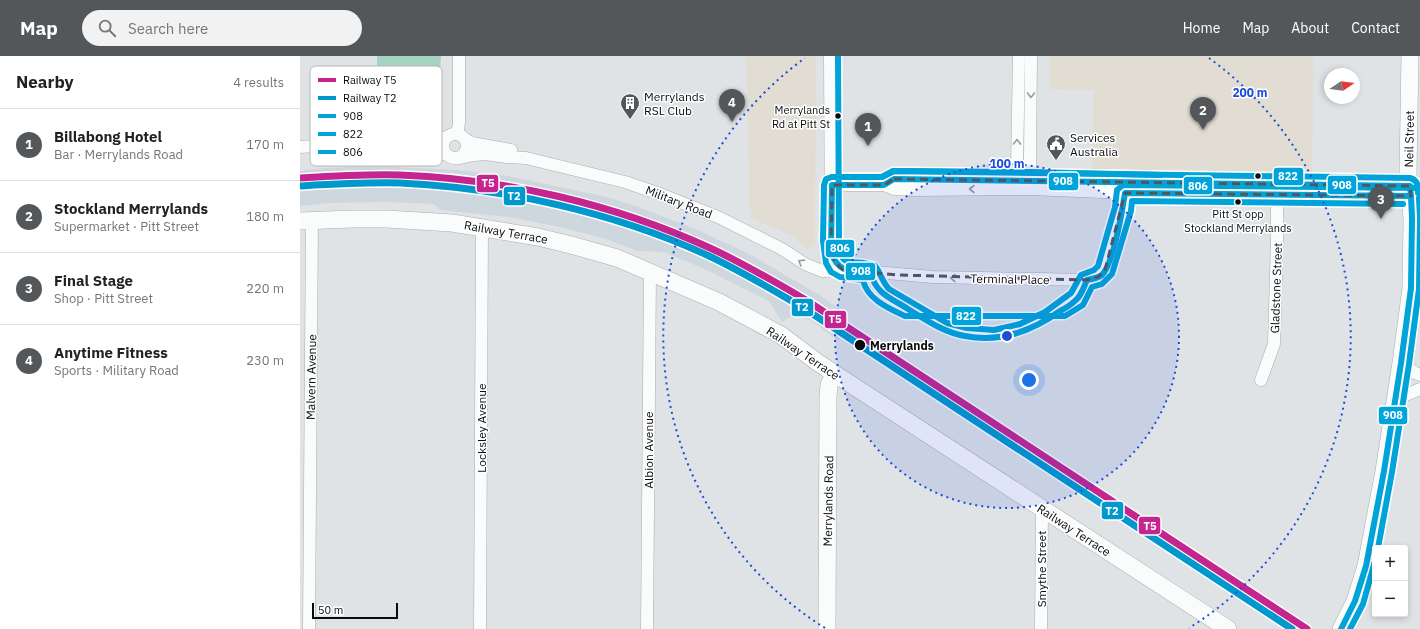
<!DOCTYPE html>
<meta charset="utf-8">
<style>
:root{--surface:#fff;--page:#f2f2f2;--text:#222;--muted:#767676;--line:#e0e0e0;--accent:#54575a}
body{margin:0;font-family:"IBM Plex Sans",sans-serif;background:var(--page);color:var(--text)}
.controls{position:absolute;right:12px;bottom:12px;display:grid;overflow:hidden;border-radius:4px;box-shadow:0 2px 6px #0003}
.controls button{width:36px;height:36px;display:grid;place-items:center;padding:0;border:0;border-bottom:1px solid var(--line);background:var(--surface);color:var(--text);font:20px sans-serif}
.compass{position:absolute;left:1024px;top:12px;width:36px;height:36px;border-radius:50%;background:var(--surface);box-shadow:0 2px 6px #0003;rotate:77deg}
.scale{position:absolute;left:12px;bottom:10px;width:86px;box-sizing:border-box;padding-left:4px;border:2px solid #090c0e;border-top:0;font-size:11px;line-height:14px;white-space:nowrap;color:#090c0e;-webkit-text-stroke:3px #fff;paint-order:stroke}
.you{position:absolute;left:729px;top:324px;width:14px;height:14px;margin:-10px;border:3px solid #fff;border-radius:50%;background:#1a73e8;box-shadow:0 0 0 6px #1a73e833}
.badge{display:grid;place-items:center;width:26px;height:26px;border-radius:50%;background:var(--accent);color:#fff;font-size:13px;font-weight:700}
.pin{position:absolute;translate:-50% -33px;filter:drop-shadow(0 1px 2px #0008)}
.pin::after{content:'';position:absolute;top:21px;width:14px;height:12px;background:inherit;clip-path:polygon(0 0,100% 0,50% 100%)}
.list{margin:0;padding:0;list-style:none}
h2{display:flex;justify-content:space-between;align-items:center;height:52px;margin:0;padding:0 16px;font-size:17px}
h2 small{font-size:13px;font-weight:400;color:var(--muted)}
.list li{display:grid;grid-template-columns:26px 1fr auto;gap:12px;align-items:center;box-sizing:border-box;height:72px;padding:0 16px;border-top:1px solid var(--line)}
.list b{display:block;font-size:15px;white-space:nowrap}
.list p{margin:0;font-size:13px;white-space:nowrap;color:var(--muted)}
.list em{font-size:13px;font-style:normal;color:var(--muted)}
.icon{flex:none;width:22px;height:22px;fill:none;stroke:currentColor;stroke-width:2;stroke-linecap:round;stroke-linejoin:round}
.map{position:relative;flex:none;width:1120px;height:573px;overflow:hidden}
header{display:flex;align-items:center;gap:24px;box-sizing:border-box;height:56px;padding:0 20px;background:var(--accent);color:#fff}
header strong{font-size:19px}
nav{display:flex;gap:22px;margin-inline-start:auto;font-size:14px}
.search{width:280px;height:36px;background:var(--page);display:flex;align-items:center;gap:10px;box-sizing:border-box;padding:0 14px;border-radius:22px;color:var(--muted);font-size:15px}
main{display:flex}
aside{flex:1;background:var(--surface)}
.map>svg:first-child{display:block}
</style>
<header>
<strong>Map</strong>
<div class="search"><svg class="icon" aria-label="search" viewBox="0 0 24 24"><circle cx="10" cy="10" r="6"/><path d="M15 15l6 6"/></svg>Search here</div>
<nav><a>Home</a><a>Map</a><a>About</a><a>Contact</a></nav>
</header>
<main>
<aside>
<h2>Nearby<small>4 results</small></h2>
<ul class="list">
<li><span class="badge">1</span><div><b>Billabong Hotel</b><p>Bar · Merrylands Road</p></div><em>170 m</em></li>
<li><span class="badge">2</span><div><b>Stockland Merrylands</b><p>Supermarket · Pitt Street</p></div><em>180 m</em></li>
<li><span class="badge">3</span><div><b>Final Stage</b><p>Shop · Pitt Street</p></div><em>220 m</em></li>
<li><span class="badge">4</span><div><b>Anytime Fitness</b><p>Sports · Military Road</p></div><em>230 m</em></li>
</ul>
</aside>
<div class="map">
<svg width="1120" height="573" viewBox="0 0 1120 573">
<rect width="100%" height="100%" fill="#e0e3e6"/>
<g fill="#e1ddd3">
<polygon points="446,0 516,0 515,188 507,193 490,179 450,162"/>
<polygon points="750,0 1014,0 1012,116 792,113 793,34 750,33"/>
</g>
<polygon fill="#cdd7dd" points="75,110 157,114 208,120 307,141 333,149 398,174 451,199 523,241 539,253 549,262 545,268 565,281 558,291 542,280 538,285 511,264 492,260 482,266 469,245 409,215 364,196 337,195 306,183 260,171 208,161 140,154 134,148 87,146 30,147 0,150 0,115 23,112"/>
<polygon fill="#a6d4c0" points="77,0 141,0 140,14 77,14"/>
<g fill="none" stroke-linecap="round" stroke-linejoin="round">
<g stroke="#aaadb0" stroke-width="13">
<g id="minor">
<path d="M530 0 531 195C533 204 535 209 543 214"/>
<circle cx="155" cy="90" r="12"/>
<polyline points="157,78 159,67 159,0"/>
<polyline points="165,83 172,87 211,94"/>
<polyline points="111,90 125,92 145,98"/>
<polyline points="0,91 46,88 92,88 146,82"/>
<polyline points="160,102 174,99 185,98 207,101 226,102 325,126 360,138 418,161 482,193 505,208 522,215 553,214 633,221 787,224 798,221 805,214 823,153 826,126"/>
<polyline points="710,123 717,111 719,0"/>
<polyline points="731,124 730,103 731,0"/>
<polyline points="532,129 584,129 594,133 615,134 731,133 851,138 1111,140"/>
<path d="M584 129 594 123H606C679 123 752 125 826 126 921 129 1015 127 1110 130"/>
<polyline points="1101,307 1115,317 1120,319"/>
<polyline points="961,324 974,288 977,184 977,139"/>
<polyline points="1094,344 1120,333"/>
<polyline points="9,573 12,164"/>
<polyline points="180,573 182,171"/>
<polyline points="347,573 350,216"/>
<polyline points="741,573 742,453"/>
</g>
</g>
<g stroke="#aaadb0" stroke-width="18">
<g id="secondary">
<polyline points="0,165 52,163 87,163 152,167 238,181 271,189 317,202 419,246 481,279 517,306 558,333 928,573"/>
<polyline points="527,573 528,341 529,329 534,318"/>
<polyline points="1041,573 1055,545 1066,510 1084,415 1101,307 1111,232 1112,162 1108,117 1110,0"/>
</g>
</g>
<use href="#minor" stroke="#fafbfb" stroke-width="12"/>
<use href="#secondary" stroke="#fafbfb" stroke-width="17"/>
<g stroke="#fff" stroke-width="9">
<g id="bus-1">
<path d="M594 123 1110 130 1111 140 825 137C822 155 814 207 802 219 798 222 792 223 787 224 784 230 782 238 777 243 772 248 766 252 760 255 732 275 700 287 665 280 643 276 626 264 608 253 589 241 577 239 570 216 551 215 537 217 531 195L532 129H584Z"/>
<polyline points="1041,573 1055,545 1066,510 1084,415 1101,307 1111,232 1112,162 1111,140"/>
</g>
</g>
<g stroke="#fff" stroke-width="9">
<g id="bus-2">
<path d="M1103 148 832 145 831 155 812 218 802 228 792 231 783 249 765 260H605C588 252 567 243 563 224L540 221 531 216 526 207 523 185 524 129 526 123 532 121H582L593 115 1110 122C1118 124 1118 130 1118 137"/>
<polyline points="1078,492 1092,416 1109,308 1119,233 1120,162 1119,142"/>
<polyline points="1050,573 1063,548 1075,505"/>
</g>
</g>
<g stroke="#fff" stroke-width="9">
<g id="bus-3">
<path d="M538 0 539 185C541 207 543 206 564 207 567 208 571 208 574 209 578 211 582 226 589 233L647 267 667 272 694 274 720 268 745 256 771 237 781 219 794 214 798 210 815 151 817 134 823 129 1120 132"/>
<polyline points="532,121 582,121 594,115 731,116 861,119"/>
</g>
</g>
<use href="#bus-1" stroke="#01a4d8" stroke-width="6"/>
<use href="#bus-2" stroke="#01a4d8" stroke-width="6"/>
<use href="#bus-3" stroke="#01a4d8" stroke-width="6"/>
<g stroke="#fff" stroke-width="10">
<path id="rail-1" d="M0 122C33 120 67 118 100 119 206 123 314 148 410 192 443 207 475 226 506 244L1007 573"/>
</g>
<g stroke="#fff" stroke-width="10">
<path id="rail-2" d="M0 130C34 128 67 126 100 127 204 132 314 156 409 200 441 215 471 233 502 251L992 573"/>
</g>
<use href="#rail-1" stroke="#c4258f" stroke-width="7"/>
<use href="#rail-2" stroke="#0098cd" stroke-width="7"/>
</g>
<defs><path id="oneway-chevron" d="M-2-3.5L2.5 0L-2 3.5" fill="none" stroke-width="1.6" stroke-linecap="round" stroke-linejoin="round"/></defs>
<g stroke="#9a9b9c">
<use href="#oneway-chevron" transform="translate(731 39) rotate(91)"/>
<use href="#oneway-chevron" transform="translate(717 86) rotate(-89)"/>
<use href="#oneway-chevron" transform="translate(672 133) rotate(180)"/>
<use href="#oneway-chevron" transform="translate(501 206) rotate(-148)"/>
<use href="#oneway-chevron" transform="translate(653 222) rotate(-179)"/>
</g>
<path fill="none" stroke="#54575a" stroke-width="3" stroke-dasharray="8 5" stroke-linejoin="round" d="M594 123 1110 130 1111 140 825 137 805 214 798 221 787 224 598 219 543 214 535 206 531 195 532 129H584Z"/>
<circle cx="707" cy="280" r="172" fill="#1d4ed8" fill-opacity=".12"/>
<g fill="none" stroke="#1d4ed8" stroke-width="2" stroke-dasharray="2 4">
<circle cx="707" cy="280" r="172"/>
<path d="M525 572A344 344 0 0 1 505 2M909 2A344 344 0 0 1 889 572"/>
</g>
<defs>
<g id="building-pin" transform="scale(1)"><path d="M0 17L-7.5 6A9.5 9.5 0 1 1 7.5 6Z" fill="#54575a" stroke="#fff"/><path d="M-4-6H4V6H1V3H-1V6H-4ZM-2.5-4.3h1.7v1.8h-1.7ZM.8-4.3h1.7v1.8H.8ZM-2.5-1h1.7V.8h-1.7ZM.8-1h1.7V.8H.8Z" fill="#fff"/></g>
<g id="civic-pin" transform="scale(1)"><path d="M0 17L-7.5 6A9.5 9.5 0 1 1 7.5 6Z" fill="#54575a" stroke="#fff"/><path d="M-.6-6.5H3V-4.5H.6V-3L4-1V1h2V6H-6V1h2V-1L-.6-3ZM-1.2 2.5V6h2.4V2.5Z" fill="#fff"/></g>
</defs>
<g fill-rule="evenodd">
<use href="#building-pin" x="330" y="47"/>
<use href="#civic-pin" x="756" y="88"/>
</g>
<g fill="#090c0e" stroke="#fff" stroke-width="1.5">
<circle cx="538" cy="60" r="3.5"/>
<circle cx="958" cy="120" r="3.5"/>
<circle cx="938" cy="146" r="3.5"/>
<circle cx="560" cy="289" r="6"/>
</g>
<g text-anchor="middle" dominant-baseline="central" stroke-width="3" stroke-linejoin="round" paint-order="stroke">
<g font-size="11" fill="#090c0e" stroke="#fff" text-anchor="end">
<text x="530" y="54">Merrylands<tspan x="530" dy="14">Rd at Pitt St</tspan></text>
<text x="938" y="158" text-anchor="middle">Pitt St opp<tspan x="938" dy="14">Stockland Merrylands</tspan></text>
</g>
<g font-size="12" fill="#090c0e" stroke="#fff" text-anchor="start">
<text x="344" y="40">Merrylands<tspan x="344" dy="14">RSL Club</tspan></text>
<text x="770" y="81">Services<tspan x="770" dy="14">Australia</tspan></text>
</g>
<g font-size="12" fill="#090c0e" stroke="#fff">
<text transform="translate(1109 83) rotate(-89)">Neil Street</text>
<text transform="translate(379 146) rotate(21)">Military Road</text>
<text transform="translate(206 176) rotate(10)">Railway Terrace</text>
<text transform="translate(710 223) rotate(1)">Terminal Place</text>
<text transform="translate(976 232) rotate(-88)">Gladstone Street</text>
<text transform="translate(503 297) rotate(34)">Railway Terrace</text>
<text transform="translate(11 321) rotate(-89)">Malvern Avenue</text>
<text transform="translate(181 372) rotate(-90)">Locksley Avenue</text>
<text transform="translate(348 394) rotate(-90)">Albion Avenue</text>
<text transform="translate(528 445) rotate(-89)">Merrylands Road</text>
<text transform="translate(774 474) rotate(33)">Railway Terrace</text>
<text transform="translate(741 513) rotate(-90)">Smythe Street</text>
</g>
<g font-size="12" font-weight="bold" fill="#090c0e" stroke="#fff" text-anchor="start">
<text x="570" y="289">Merrylands</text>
</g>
</g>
<rect x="10" y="10" width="132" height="100" rx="6" fill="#fff" stroke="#b5b6b7" stroke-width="1"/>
<rect x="18" y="22" width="18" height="4" fill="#c4258f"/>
<rect x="18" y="40" width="18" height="4" fill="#0098cd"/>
<rect x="18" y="58" width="18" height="4" fill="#01a4d8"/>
<rect x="18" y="76" width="18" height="4" fill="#01a4d8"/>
<rect x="18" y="94" width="18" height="4" fill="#01a4d8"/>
<g font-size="11" fill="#090c0e">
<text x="43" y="28">Railway T5</text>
<text x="43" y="46">Railway T2</text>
<text x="43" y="64">908</text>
<text x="43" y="82">822</text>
<text x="43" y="100">806</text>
</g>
<circle cx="707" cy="280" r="6" fill="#1d4ed8" stroke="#fff" stroke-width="2"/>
<g font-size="12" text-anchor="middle" font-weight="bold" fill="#1d4ed8" stroke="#fff" stroke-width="3" stroke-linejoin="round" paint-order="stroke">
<text x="950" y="41">200 m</text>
<text x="707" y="112">100 m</text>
</g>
<g stroke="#fff" stroke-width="1.5">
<rect x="973" y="111" width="31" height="19" rx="4" fill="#01a4d8"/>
<rect x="748" y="116" width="31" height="19" rx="4" fill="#01a4d8"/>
<rect x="176" y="118" width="23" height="19" rx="4" fill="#c4258f"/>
<rect x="1027" y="119" width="30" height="20" rx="4" fill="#01a4d8"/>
<rect x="883" y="120" width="30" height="19" rx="4" fill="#01a4d8"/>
<rect x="203" y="130" width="23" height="20" rx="4" fill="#0098cd"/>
<rect x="525" y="183" width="30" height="19" rx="4" fill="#01a4d8"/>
<rect x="545" y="206" width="31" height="19" rx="4" fill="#01a4d8"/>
<rect x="491" y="242" width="23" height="19" rx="4" fill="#0098cd"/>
<rect x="651" y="250" width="31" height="20" rx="4" fill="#01a4d8"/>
<rect x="524" y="254" width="23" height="19" rx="4" fill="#c4258f"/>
<rect x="1078" y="350" width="30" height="19" rx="4" fill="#01a4d8"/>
<rect x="801" y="445" width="23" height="19" rx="4" fill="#0098cd"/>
<rect x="838" y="460" width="23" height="19" rx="4" fill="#c4258f"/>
</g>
<g font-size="11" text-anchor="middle" font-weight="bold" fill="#fff">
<text x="988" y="124">822</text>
<text x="763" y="129">908</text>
<text x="188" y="131">T5</text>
<text x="1042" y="133">908</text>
<text x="898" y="134">806</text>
<text x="214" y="144">T2</text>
<text x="540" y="196">806</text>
<text x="561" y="219">908</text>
<text x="502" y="255">T2</text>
<text x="666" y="264">822</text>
<text x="535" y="267">T5</text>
<text x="1093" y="363">908</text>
<text x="812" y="459">T2</text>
<text x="850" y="474">T5</text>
</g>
</svg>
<div class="controls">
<button>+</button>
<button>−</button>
</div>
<svg class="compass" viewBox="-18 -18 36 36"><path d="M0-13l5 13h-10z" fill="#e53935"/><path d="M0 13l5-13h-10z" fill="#767676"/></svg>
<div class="scale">50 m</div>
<div class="you"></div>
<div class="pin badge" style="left:568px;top:90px">1</div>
<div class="pin badge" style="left:903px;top:74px">2</div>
<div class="pin badge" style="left:1081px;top:163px">3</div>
<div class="pin badge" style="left:432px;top:66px">4</div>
</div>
</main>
